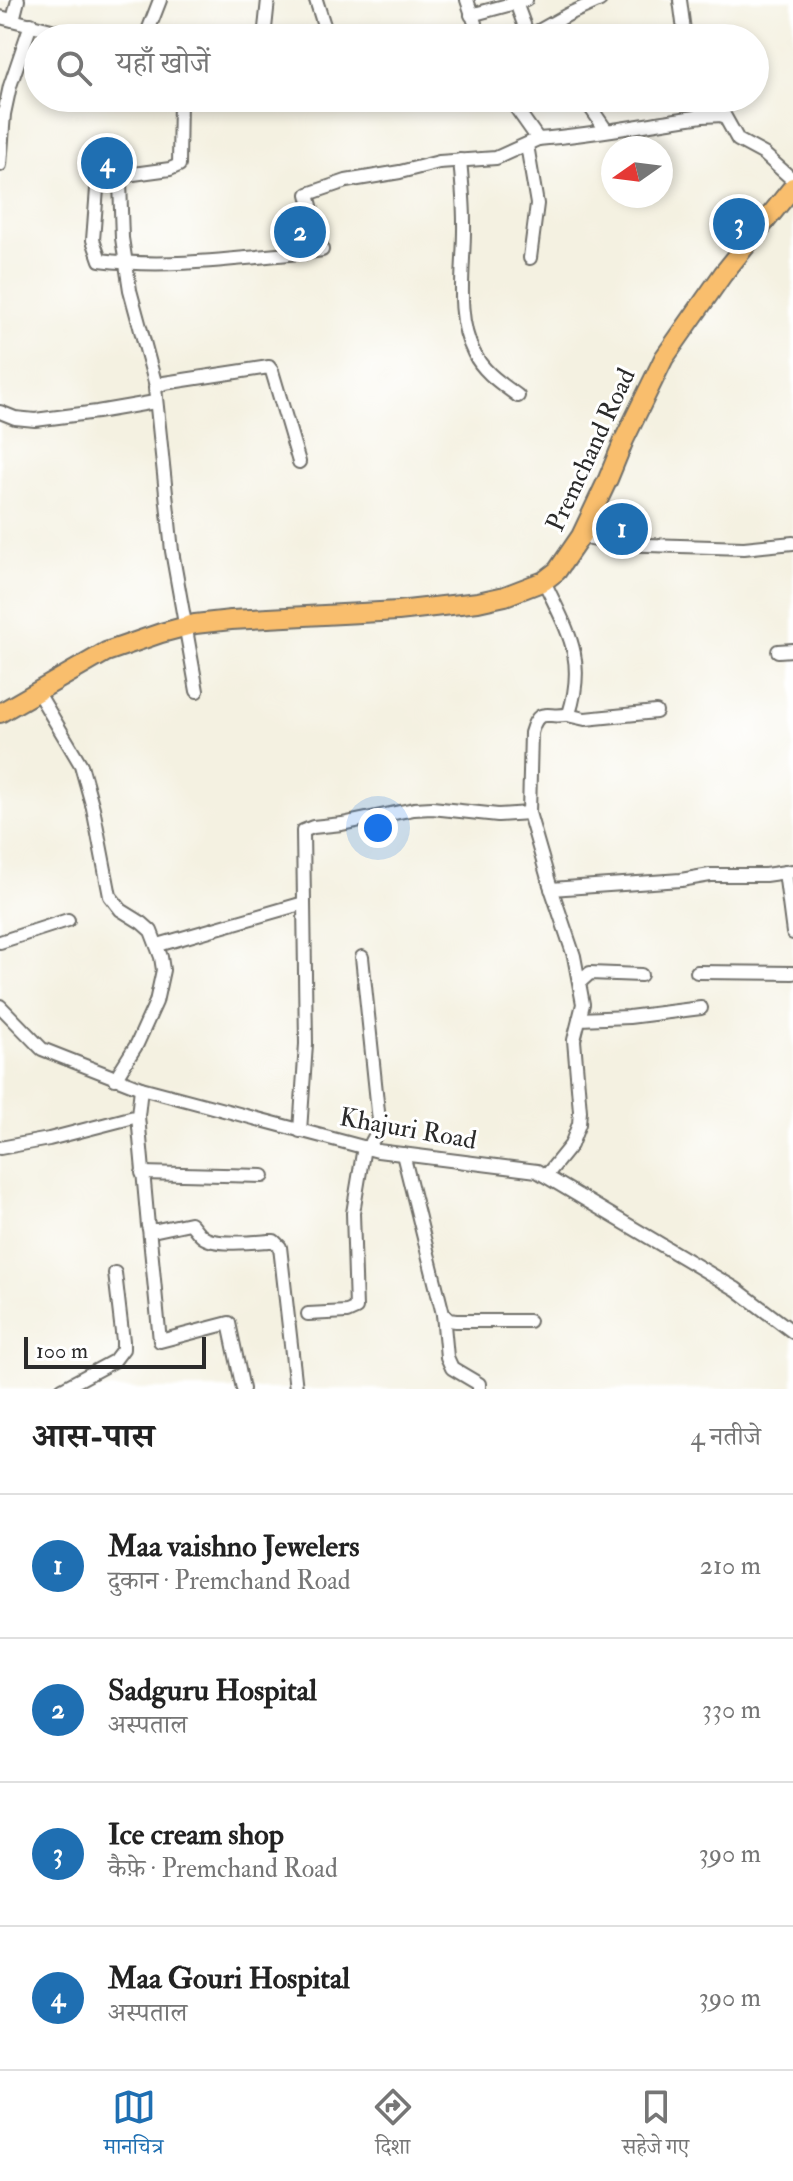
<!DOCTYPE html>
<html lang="hi">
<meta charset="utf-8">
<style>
:root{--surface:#fff;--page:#f2f2f2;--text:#222;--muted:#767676;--line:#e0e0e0;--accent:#1f6fb2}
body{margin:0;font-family:"IM FELL Double Pica","Noto Serif Devanagari",serif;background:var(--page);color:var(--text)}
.compass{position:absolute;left:601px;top:136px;width:72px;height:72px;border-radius:50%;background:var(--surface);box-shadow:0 4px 12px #0003;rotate:256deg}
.scale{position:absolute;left:24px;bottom:20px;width:182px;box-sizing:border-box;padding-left:8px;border:4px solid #2b2b2b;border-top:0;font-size:22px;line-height:28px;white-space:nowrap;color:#2b2b2b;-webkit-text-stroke:6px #fff;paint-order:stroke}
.you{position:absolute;left:378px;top:828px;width:28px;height:28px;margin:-20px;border:6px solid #fff;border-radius:50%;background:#1a73e8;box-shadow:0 0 0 12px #1a73e833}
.badge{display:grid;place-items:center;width:52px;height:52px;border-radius:50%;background:var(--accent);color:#fff;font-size:26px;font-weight:700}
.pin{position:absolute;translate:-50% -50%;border:4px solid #fff;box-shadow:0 2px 8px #0006}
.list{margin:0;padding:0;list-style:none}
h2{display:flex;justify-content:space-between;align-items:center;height:104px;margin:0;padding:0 32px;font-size:34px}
h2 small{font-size:26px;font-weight:400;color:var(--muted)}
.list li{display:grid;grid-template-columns:52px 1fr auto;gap:24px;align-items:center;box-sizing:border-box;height:144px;padding:0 32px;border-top:2px solid var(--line)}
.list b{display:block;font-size:30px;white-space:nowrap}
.list p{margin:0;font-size:26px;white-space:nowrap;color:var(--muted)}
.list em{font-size:26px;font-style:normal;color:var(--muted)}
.icon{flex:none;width:44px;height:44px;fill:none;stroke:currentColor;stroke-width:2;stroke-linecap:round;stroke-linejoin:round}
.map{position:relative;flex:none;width:793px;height:1389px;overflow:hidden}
.search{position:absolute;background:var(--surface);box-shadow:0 4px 12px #0003;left:24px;right:24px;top:24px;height:88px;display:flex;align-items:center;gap:20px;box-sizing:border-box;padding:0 28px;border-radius:44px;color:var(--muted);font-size:30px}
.sheet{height:680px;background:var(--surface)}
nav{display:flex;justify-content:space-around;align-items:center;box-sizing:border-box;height:112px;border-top:2px solid var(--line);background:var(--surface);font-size:22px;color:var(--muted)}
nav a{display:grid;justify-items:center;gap:4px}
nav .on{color:var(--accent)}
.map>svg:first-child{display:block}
</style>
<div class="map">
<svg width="793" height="1389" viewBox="0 0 793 1389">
<rect width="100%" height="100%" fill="#fff"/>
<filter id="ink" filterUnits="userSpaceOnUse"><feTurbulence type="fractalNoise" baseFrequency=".0125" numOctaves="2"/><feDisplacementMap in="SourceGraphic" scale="16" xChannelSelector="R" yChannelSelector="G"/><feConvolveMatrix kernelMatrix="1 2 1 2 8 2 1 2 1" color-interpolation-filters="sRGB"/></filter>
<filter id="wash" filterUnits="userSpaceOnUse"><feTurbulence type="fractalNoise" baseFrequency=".006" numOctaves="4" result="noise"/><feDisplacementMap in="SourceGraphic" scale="32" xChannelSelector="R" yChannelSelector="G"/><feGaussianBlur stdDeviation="1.8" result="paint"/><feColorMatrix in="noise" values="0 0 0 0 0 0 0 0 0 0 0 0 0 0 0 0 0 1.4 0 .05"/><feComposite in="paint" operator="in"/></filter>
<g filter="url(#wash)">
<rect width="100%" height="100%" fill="#f4f1e1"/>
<g id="blocks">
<polygon fill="#bc95c4" points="306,223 311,243 281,246 278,227"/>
</g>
</g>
<g filter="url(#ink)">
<use href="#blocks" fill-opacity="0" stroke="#71706b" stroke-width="2"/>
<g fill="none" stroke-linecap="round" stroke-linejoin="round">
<g stroke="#71706b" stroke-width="16">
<g id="minor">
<polyline points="316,0 328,38"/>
<polyline points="467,0 480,38"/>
<polyline points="515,0 529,38"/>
<polyline points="680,0 685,38"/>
<polyline points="471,15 526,0"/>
<polyline points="0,17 83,38"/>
<polyline points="13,20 18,0"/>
<polyline points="146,36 185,35 185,38"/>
<polyline points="528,37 569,14 600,0"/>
<polyline points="140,38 146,36 160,0"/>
<polyline points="264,38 268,0"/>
<path d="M346 38C365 29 397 27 416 38"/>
<path d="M509 98 538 139C593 135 647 124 702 116"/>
<polyline points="584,98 606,130"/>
<polyline points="698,98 702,116 724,115 738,140 764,154 793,180"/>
<polyline points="527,145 537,204 530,258"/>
<path d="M460 160C462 181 464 202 464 223 465 264 454 315 474 353 483 372 502 384 518 396"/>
<polyline points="0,165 4,114 10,86 31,24"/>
<path d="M97 189 93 240 100 260C167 269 242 258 309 252L322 250 308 194 346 181 400 172 439 162 496 158 538 139"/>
<polyline points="156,386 130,290 122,238 120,182 121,179 126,175 170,169 179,165 180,98"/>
<polyline points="0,412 15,418 35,420 97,412 155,402"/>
<polyline points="591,539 616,544 744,548 793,543"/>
<path d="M544 581C567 631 587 657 569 714 548 720 539 704 531 733L529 813 549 882 574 956 583 1004 574 1040 580 1111 579 1124 571 1145 546 1176"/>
<polyline points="778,651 793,650"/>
<polyline points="37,691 81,765 93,808 110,896 121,910 142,923 151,931 161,957 163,970 156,1002 137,1044 115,1079"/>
<polyline points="197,691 172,551 155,388 164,383 269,367 272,371 299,462"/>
<polyline points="567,715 585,719 656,712"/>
<polyline points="785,872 793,933"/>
<polyline points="551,889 681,880 710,875 765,875 793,871"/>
<polyline points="0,942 68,920"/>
<polyline points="158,945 304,903"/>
<polyline points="362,957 379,1121 375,1136 368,1149"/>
<polyline points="697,972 793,973"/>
<polyline points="580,982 590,973 641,975"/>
<polyline points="0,1006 42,1049 141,1088 378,1151 537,1171 736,1289 793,1332"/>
<polyline points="579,1019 629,1017 701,1008"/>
<path d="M138 1116 148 1226 150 1230H157L190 1223C195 1227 197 1233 203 1237 215 1246 254 1242 269 1241H274L280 1247 296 1389"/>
<polyline points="300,1131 306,1044 303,831 313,827 342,824 414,809 432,808 498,815 529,813"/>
<polyline points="0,1148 49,1139 138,1116 141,1088"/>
<polyline points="403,1154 443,1314 449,1320 456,1321 529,1321"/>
<polyline points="142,1173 263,1176"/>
<polyline points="149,1228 160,1341 229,1323 243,1389"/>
<polyline points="308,1314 347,1312 356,1308 353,1213 364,1147"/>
<polyline points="443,1314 447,1357 452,1368 479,1384 479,1389"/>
<polyline points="62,1389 114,1361 123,1349 123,1341 115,1273"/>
</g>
</g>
<g stroke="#71706b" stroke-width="22">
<polyline id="highway" points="0,713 106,652 161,633 195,624 231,620 398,611 478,602 505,596 544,581 557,571 581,536 608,479 624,440 664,358 723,274 793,187"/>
</g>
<use href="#minor" stroke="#fff" stroke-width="12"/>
<use href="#highway" stroke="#f9be6d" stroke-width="18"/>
</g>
</g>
<g text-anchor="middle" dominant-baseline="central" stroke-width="6" stroke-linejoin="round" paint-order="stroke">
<g font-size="26" fill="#2b2b2b" stroke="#fff">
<text transform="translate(591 450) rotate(-65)">Premchand Road</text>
<text transform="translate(408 1129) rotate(10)">Khajuri Road</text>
</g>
</g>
</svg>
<svg class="compass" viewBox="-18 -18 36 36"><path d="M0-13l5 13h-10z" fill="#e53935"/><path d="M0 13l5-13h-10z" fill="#767676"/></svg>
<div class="scale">100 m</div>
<div class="you"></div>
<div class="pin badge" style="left:622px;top:529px">1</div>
<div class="pin badge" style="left:300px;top:232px">2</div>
<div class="pin badge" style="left:739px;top:224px">3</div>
<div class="pin badge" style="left:107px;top:163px">4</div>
<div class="search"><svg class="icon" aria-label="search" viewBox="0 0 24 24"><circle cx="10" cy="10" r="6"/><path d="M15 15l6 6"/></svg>यहाँ खोजें</div>
</div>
<section class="sheet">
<h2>आस-पास<small>4 नतीजे</small></h2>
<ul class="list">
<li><span class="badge">1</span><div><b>Maa vaishno Jewelers</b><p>दुकान · Premchand Road</p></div><em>210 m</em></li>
<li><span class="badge">2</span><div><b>Sadguru Hospital</b><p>अस्पताल</p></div><em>330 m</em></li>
<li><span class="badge">3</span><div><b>Ice cream shop</b><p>कैफ़े · Premchand Road</p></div><em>390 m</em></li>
<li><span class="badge">4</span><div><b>Maa Gouri Hospital</b><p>अस्पताल</p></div><em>390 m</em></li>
</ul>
</section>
<nav>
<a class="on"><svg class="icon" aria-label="map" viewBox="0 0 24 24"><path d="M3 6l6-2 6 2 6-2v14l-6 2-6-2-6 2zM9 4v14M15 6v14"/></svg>मानचित्र</a>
<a><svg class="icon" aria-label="directions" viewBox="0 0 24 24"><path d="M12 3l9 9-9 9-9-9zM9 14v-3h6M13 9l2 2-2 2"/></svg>दिशा</a>
<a><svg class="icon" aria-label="saved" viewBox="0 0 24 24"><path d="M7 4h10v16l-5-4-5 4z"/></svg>सहेजे गए</a>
</nav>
